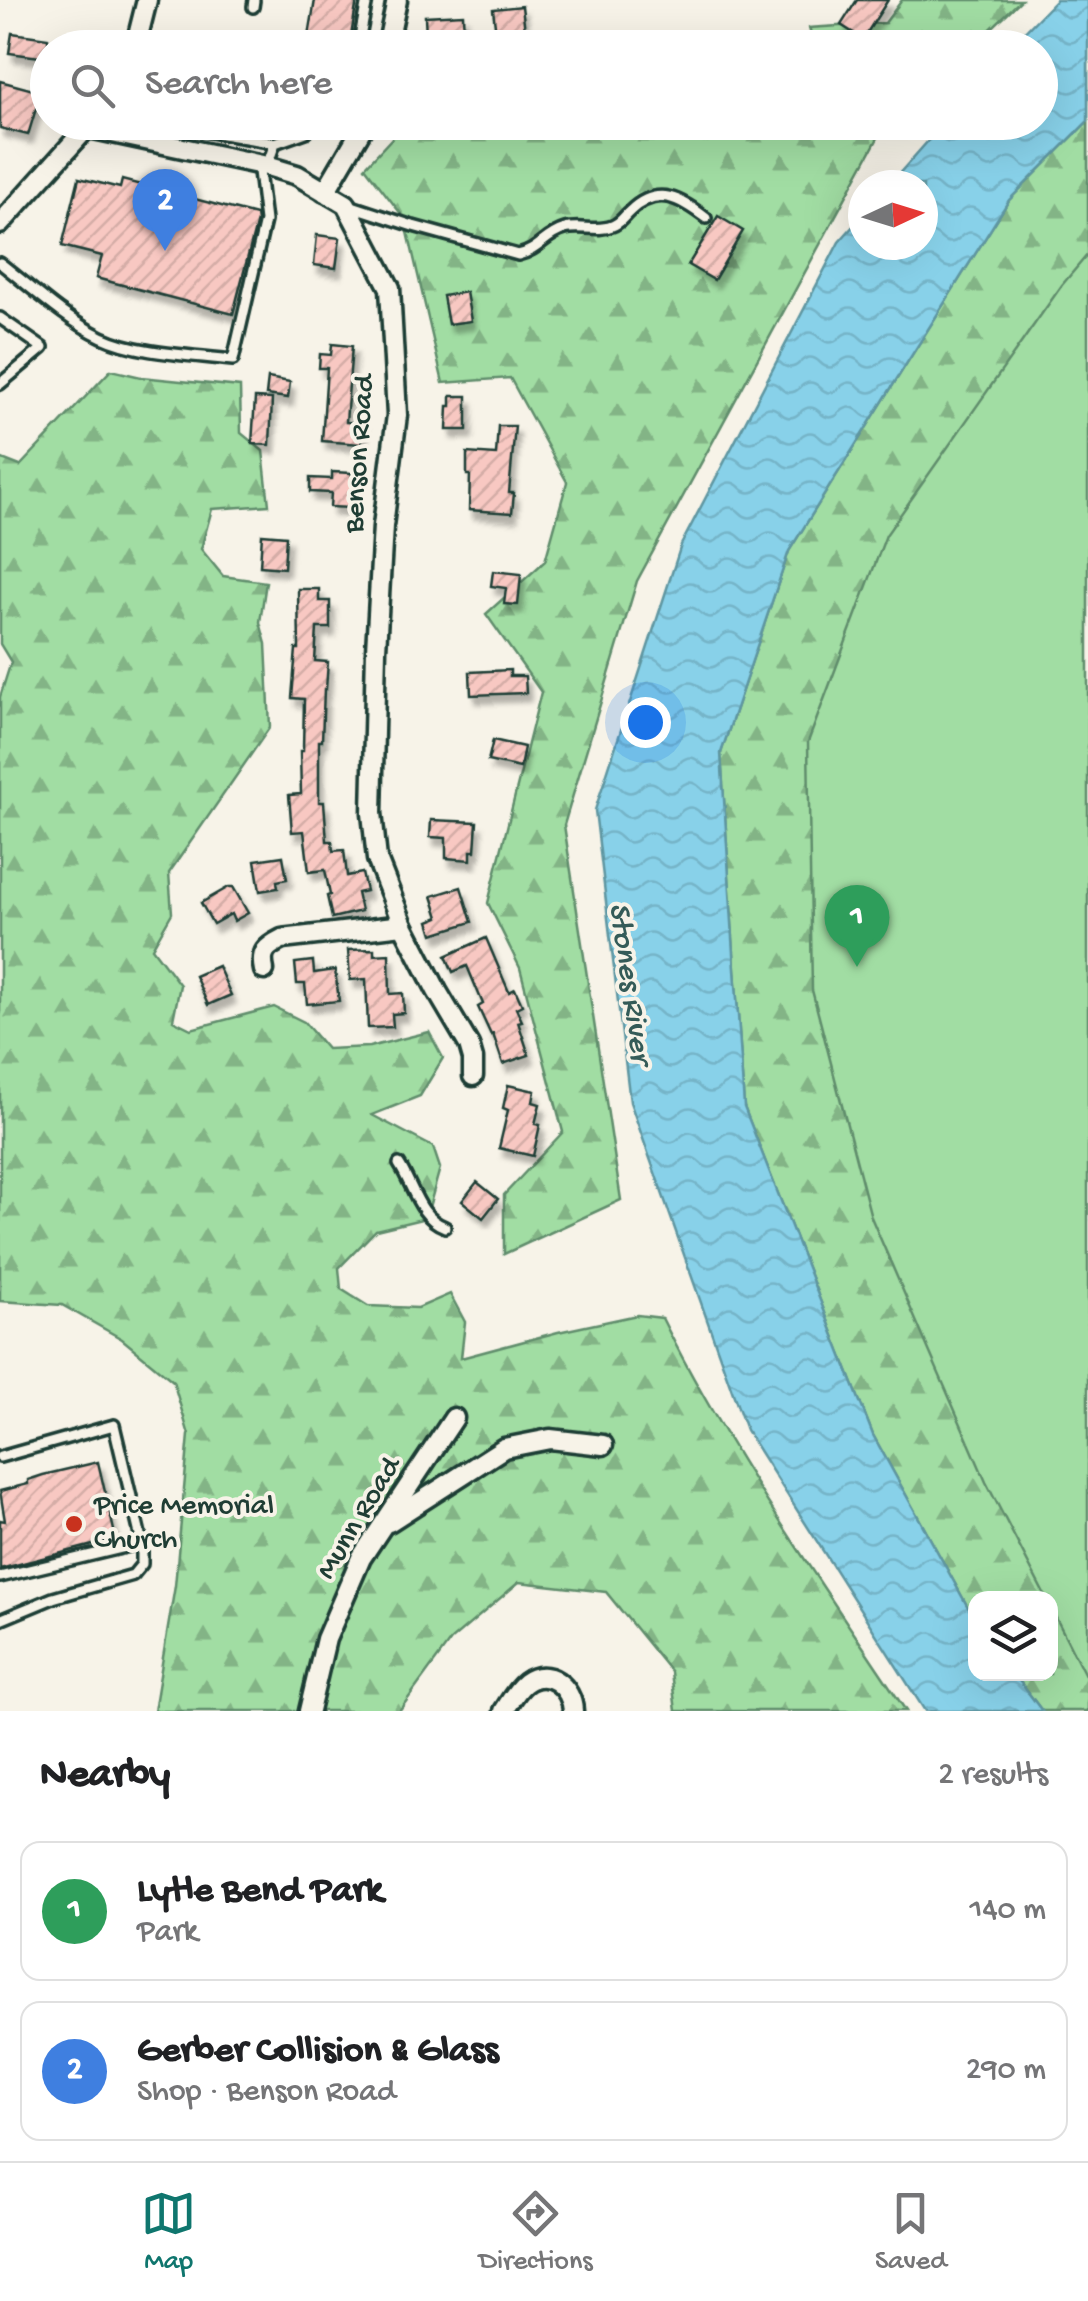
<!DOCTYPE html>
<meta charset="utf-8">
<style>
:root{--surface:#fff;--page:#f2f2f2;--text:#202124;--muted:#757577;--line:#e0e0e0;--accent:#0f766e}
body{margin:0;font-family:"Gochi Hand",sans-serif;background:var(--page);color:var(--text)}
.controls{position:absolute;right:30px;bottom:30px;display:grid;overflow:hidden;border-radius:20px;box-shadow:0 10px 40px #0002}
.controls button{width:90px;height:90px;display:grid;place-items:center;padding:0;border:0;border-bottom:2px solid var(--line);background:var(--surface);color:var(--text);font:50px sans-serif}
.compass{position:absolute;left:848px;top:170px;width:90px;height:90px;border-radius:50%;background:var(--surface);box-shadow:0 10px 40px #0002;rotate:86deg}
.you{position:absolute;left:645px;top:722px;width:35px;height:35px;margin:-25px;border:8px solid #fff;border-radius:50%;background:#1a73e8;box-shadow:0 0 0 15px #1a73e833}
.badge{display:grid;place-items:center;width:65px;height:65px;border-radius:50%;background:var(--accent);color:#fff;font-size:32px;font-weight:700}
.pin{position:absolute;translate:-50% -82px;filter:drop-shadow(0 2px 5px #0008)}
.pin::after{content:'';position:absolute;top:52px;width:35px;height:30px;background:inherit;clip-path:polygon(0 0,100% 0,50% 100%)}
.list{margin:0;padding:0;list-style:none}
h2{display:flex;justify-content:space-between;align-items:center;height:130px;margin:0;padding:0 40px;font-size:42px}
h2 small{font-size:32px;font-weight:400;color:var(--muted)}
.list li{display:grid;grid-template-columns:65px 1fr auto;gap:30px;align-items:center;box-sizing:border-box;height:140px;margin:0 20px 20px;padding:0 20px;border:2px solid var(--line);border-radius:20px}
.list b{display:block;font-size:38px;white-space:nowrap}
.list p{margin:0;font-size:32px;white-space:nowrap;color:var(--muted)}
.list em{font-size:32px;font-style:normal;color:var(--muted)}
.icon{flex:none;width:55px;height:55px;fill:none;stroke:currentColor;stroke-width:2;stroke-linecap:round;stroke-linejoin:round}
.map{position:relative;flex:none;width:1088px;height:1711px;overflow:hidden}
.search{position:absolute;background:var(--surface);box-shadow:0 10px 40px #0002;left:30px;right:30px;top:30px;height:110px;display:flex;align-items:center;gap:25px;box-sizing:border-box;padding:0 35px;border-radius:55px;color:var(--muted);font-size:38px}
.sheet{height:450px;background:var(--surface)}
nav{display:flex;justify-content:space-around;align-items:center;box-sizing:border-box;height:140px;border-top:2px solid var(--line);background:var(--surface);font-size:28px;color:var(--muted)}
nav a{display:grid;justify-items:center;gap:5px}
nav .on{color:var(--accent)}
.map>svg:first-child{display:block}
</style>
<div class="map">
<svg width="1088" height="1711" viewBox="0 0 1088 1711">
<defs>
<pattern id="forest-firs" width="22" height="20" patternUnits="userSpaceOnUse" patternTransform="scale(2.5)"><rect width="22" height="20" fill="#a1dda3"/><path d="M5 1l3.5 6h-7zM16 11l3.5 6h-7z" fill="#83b486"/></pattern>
<pattern id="water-waves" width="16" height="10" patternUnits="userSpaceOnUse" patternTransform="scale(2.5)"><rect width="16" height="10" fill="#88d1e9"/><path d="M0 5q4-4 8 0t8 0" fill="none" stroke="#75b4c8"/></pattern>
<pattern id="building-hatch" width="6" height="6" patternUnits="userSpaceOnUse" patternTransform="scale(2.5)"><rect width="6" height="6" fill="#f8c8c2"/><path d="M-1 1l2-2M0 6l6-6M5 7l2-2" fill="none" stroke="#d4ada7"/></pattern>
<filter id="shadow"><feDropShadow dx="4.5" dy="8" stdDeviation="2.5" flood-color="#0004"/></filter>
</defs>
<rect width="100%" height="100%" fill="#f7f3e8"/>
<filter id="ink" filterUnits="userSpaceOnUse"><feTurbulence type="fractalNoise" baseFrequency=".01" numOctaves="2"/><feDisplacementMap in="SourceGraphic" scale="20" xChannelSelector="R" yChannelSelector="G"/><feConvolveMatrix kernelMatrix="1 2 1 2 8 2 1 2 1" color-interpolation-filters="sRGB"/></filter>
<g filter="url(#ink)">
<path fill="#a1dda3" stroke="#608d6c" stroke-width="2.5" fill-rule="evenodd" d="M1088 20V1711H936L756 1418 672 603 923 245 1040 122ZM976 1598H1050V1674H976Z"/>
<g fill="url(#forest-firs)" stroke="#608d6c" stroke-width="2.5">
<polygon points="902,0 1021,0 972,47 814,47 809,28 885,23"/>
<polygon points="1088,121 1088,254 1062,285 886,535 808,742 812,990 871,1217 986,1482 1046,1598 976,1598 975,1620 873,1435 744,1107 721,753 789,551 1009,200"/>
<polygon points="406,123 893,123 879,136 637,581 564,825 621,1200 504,1254 504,1195 563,1132 520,968 488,903 541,692 486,614 545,561 567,482 510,378 443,383 405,219 365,167"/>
<path d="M111 370 141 377 240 387 241 433 263 451 269 505 212 509 201 549 223 576 266 582 260 622 266 644 270 727 169 873 172 913 152 948 180 985 173 1020 191 1029 274 1007 304 1022 327 1049 369 1047 429 1032 443 1058 420 1096 372 1115 433 1147 440 1168 426 1218 376 1230 339 1268 341 1289 368 1306 418 1308 450 1294 465 1322 461 1358 558 1332 637 1315 662 1318C730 1455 821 1583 906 1711H676L671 1672 606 1592 519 1582 451 1640 399 1711H154L175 1586 189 1435 173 1381 122 1339 62 1305 0 1301V697L11 662 0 644V458L20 466Z"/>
<polygon points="1051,1608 1088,1681 1088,1711 1042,1711 1014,1674 1050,1674"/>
</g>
<polygon fill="url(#water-waves)" stroke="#5e96a1" stroke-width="2.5" points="1056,0 1088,0 1088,121 1009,200 789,551 721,753 744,1107 873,1435 975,1620 976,1674 1014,1674 1042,1711 925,1711 746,1430 630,1102 595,810 681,545 839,242 863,215 863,245 923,245 923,185 889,185 944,123 1040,122 1040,48 1010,47"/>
<g fill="url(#building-hatch)" stroke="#1f3d34" stroke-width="2.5" filter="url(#shadow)">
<polygon points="315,0 357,0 349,48 307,48"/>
<polygon points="857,0 888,0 863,39 841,25"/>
<polygon points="522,6 525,31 496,34 493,9"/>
<polygon points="463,14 464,34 426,36 425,16"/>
<polygon points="12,33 48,38 48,58 9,53"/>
<polygon points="0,81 41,92 28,135 0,128"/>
<polygon points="79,178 120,188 122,180 256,215 257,221 233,314 96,278 102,256 62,246"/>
<polygon points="718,216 743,231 714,280 688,265"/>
<polygon points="317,235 340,238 336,268 314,265"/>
<polygon points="466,292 471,321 448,324 443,296"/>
<polygon points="332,344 352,346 346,422 363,423 361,444 322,441 327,368 319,368 320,354 331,355"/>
<polygon points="268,378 290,382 288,398 266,395"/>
<polygon points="451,396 467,396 467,430 447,430 448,406 451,406"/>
<polygon points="255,398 272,399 270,445 252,444"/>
<polygon points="498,426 515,426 509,493 514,493 512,513 469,510 470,475 467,475 467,453 496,455"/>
<polygon points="332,472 352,473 351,508 330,507 331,493 310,492 310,478 332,479"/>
<polygon points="262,534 286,536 284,568 260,566"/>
<polygon points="493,571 521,574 518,605 504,604 506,588 491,586"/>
<polygon points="298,589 319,589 319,601 330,601 330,628 317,628 315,661 328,662 326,689 324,689 322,741 319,741 319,802 324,802 327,841 332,841 333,851 344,850 347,876 362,873 366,891 357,893 361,911 332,918 327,896 330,895 325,870 309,872 304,831 292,832 289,795 301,794 300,751 303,751 304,699 292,698 296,649 299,649"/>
<polygon points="510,670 510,676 525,676 526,693 471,695 470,672"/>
<polygon points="493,740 524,747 520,768 488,761"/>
<polygon points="431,820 477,822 475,851 471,851 471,860 446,858 446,838 430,837"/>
<polygon points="283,856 287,879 277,881 278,888 260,891 255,860"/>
<polygon points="229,887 233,887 248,913 234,921 231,914 213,924 201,903"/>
<polygon points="461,887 472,922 433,934 429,921 439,917 432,896"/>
<polygon points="486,938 509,992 515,989 522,1005 516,1008 522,1021 518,1022 529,1055 503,1064 493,1034 491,1035 478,1007 483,1004 467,966 453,972 446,956"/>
<polygon points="374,949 374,955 389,954 390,994 403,993 404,1013 392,1014 393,1027 368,1028 366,979 350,980 348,950"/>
<polygon points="313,961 314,973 335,970 339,1001 307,1004 305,984 297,984 295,963"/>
<polygon points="218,966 231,995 208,1005 195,976"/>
<polygon points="508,1085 535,1091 533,1102 540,1104 535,1124 540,1125 533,1156 499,1148 508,1110 503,1108"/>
<polygon points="477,1182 498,1199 483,1218 462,1201"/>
<polygon points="98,1462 116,1539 0,1569 0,1520 5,1521 0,1491 28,1484 28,1480 43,1475"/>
</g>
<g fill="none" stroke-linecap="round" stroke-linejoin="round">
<g stroke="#1f3d34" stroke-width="16">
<g id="service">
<polyline points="253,7 254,0"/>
<polyline points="358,48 367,0"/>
<polyline points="164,124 275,143"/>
<polyline points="267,166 275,143 306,132 317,122"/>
<path d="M349 205 413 226 518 255C540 250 544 235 565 229 580 225 598 232 612 226 621 223 623 217 630 211 658 184 681 199 706 218"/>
<path d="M0 263C31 287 66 320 102 337 138 354 192 355 233 360L265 221 258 163"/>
<polyline points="0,318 43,348 0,384"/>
<path d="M399 1164C413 1185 419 1218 445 1227"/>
<polyline points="0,1457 114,1425 142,1543 0,1577"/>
<polyline points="0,1620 53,1598 133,1575 142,1564 142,1543"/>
</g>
</g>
<g stroke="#1f3d34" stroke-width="25">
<g id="minor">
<polyline points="135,48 147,0"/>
<polyline points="387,48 397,0"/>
<polyline points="89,128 267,166 297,175 346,204 390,288 397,415 383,526 376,650 372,813 377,859 403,925 437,991 469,1045 473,1059 473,1076"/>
<polyline points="325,192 366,122"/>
<polyline points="0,224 92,122"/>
<path d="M264 970C260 952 266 947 282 939L403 925"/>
<polyline points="389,1522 504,1448 550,1439 603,1445"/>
<polyline points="309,1711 326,1639 361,1558 454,1418"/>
<path d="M504 1711C510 1702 516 1690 525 1683 548 1666 572 1687 573 1711"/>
</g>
</g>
<use href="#service" stroke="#f7f3e8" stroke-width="9"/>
<use href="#minor" stroke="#f7f3e8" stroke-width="18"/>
</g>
</g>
<circle fill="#c8321e" stroke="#f7f3e8" stroke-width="4" cx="74" cy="1524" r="10"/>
<g text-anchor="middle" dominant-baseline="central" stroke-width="8" stroke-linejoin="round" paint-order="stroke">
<g font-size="30" fill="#1f3d34" stroke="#f7f3e8">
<text transform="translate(361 454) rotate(-86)">Benson Road</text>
<text transform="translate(360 1519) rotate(-59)">Munn Road</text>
</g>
<g font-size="30" fill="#1f3d34" stroke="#f7f3e8" text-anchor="start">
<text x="94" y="1507">Price Memorial<tspan x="94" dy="34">Church</tspan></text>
</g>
<g font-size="32" font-style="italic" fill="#345b58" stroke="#f7f3e8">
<text transform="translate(628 983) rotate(82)">Stones River</text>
</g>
</g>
</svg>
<div class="controls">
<button><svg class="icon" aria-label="layers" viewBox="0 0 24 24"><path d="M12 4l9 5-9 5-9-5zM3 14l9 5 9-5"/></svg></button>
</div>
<svg class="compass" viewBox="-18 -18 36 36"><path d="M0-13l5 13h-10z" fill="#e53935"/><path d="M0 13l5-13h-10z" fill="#757577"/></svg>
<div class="you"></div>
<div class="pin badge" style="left:857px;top:967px;background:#2e9e5b">1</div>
<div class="pin badge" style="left:165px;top:251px;background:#3f7fe0">2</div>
<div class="search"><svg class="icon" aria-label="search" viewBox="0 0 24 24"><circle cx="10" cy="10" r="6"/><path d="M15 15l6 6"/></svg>Search here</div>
</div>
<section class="sheet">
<h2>Nearby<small>2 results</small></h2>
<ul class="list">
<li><span class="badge" style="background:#2e9e5b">1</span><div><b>Lytle Bend Park</b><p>Park</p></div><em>140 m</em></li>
<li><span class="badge" style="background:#3f7fe0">2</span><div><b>Gerber Collision &amp; Glass</b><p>Shop · Benson Road</p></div><em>290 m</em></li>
</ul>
</section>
<nav>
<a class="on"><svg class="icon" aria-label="map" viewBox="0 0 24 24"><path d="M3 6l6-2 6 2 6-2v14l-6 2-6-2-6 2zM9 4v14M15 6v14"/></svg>Map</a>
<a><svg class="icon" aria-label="directions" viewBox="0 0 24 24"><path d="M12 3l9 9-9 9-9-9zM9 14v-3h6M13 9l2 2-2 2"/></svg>Directions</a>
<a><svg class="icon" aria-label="saved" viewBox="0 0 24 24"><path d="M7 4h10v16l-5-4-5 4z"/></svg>Saved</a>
</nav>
